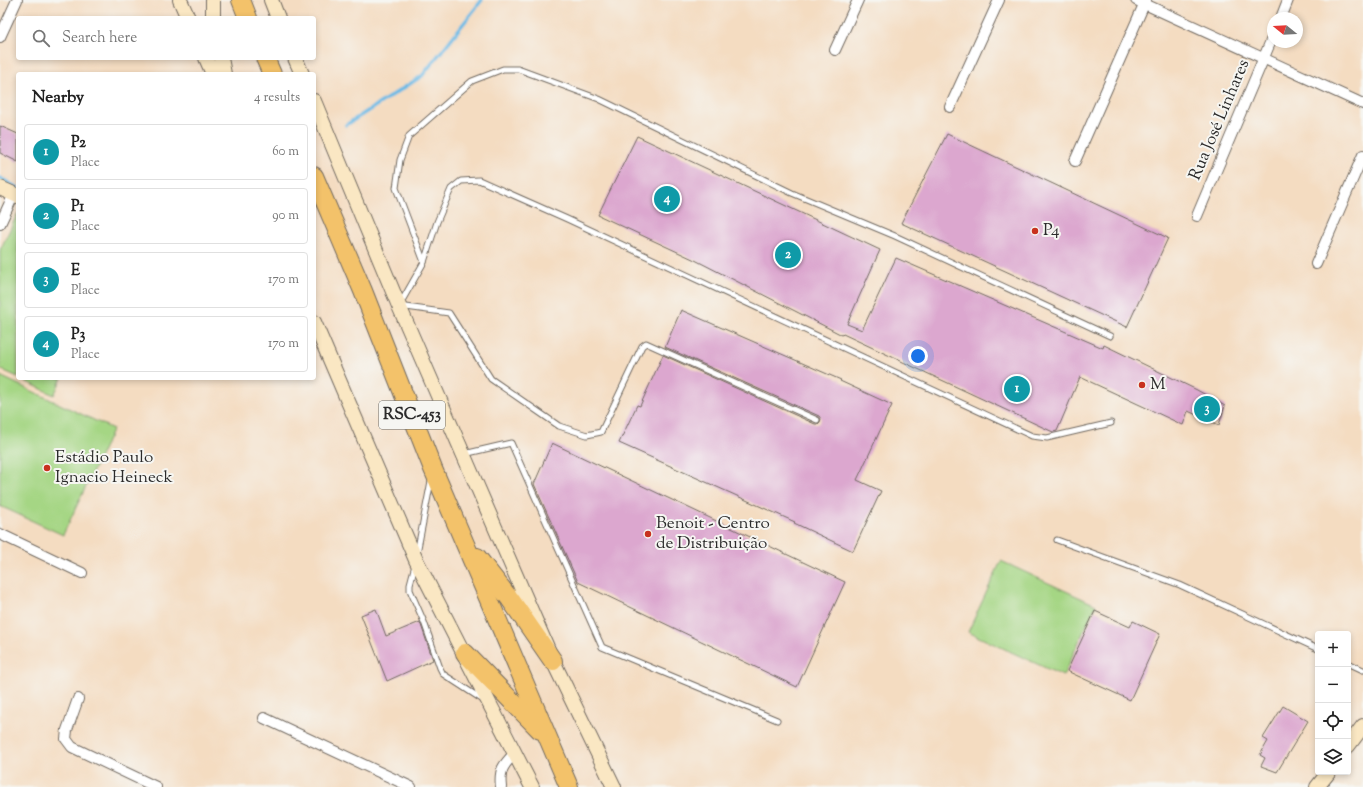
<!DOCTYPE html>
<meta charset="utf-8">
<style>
:root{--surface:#fff;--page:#f2f2f2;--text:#222;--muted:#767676;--line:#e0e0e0;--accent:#c8321e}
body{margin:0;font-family:"Sorts Mill Goudy",serif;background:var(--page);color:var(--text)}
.controls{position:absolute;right:12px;bottom:12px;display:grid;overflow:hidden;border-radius:4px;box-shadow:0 2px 6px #0003}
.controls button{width:36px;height:36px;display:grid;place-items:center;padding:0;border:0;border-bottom:1px solid var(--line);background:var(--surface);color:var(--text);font:20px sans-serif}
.compass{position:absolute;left:1267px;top:12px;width:36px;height:36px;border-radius:50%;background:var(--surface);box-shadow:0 2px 6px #0003;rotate:288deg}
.you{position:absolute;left:918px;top:356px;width:14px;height:14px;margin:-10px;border:3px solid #fff;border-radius:50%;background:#1a73e8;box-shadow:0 0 0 6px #1a73e833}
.badge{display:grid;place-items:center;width:26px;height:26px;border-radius:50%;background:var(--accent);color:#fff;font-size:13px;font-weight:700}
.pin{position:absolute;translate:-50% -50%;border:2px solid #fff;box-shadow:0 1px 4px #0006}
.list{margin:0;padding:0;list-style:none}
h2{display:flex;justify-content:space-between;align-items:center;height:52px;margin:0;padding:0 16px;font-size:17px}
h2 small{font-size:13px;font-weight:400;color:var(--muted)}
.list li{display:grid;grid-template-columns:26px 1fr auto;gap:12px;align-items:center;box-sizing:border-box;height:56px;margin:0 8px 8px;padding:0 8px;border:1px solid var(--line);border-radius:4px}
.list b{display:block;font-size:15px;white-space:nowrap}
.list p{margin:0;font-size:13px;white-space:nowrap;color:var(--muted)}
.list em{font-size:13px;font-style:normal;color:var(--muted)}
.icon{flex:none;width:22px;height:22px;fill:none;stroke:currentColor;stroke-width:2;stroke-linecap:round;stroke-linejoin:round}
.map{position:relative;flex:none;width:1363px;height:787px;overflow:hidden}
.search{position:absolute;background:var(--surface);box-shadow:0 2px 6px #0003;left:16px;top:16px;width:300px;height:44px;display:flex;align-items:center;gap:10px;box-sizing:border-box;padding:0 14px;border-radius:4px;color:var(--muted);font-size:15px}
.panel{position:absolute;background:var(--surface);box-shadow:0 2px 6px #0003;left:16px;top:72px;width:300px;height:308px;border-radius:4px}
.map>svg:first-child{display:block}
</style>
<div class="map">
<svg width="1363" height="787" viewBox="0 0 1363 787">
<rect width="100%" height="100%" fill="#f6f6f2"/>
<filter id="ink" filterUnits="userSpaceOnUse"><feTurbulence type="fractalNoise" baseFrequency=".025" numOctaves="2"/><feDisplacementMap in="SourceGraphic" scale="8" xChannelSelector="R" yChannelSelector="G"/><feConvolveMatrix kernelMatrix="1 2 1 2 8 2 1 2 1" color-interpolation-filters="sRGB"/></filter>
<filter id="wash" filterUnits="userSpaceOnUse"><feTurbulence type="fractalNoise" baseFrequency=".012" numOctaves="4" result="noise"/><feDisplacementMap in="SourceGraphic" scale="16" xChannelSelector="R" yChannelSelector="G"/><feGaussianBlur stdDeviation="0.9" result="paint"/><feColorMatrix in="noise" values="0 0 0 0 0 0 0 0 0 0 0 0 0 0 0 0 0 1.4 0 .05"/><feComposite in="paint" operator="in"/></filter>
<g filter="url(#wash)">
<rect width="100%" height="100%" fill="#f4dcc1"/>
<g fill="#a5d684" stroke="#688058">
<polygon points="18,213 18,377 0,369 0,250"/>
<polygon points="0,376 113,429 63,535 0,506"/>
<polygon points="19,378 62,378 54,395"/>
<polygon points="1001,561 1096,605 1063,676 968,632"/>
</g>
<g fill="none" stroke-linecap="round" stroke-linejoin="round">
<g stroke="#6bbae6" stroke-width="3.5">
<polyline points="346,125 422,76 482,0"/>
<polyline points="0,178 18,188"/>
</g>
</g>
<g id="blocks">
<g fill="#dca7cf">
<polygon points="0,126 18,134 18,162 0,153"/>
<polygon points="947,134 1168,238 1127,327 901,223"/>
<polygon points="637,136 880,250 847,324 862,330 896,258 1103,348 1104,345 1197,390 1225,406 1219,425 1188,411 1183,425 1080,377 1057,431 1053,432 843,334 842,335 695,260 598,215"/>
<polygon points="681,310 841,380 840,381 892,405 857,480 881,491 853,551 794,523 795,522 619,443 637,405 640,406 663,355 815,424 818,424 820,422 821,419 819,416 665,347"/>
<polygon points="552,443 845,582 797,687 578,582 534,484"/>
<polygon points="376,609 386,636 420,622 433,660 387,681 361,615"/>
<polygon points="1095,611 1130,627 1133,621 1160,634 1130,700 1067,671"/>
<polygon points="1283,706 1308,721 1277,772 1261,766 1265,758 1260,755 1268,741 1263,738"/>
</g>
</g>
</g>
<g filter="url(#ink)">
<use href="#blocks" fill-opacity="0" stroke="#716960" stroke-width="1"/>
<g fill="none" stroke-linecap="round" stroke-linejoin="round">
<g stroke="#716960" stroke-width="7">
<g id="lane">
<polyline points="424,262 396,188 400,160 409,136 472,81 503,69 518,69 599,99 792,193 895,236 1110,336"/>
<polyline points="817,420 646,343 642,346 601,432 587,435 559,426 491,379 449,313 399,306 424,262 437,222 451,189 461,181 479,180 567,219 1032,436 1047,438 1111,423"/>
<polyline points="464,454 511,443 602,647 777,720"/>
<polyline points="1057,540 1180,585 1318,649"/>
<polyline points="417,553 431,481"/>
<polyline points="415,565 410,584 410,590 424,622 440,668 443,674 483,700"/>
<polyline points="1348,663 1363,670"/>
</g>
</g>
<g stroke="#716960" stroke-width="12">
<g id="street">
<polyline points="1136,0 1363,104"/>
<polyline points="1281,18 1288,0"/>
<polyline points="0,37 17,0"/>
<polyline points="835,50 858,0"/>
<polyline points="950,107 999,0"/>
<polyline points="1075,161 1146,0"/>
<polyline points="1197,216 1273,36"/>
<polyline points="0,224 14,194"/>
<polyline points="1316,264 1363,155"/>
<polyline points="0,534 82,573"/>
<polyline points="78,699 67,730 66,739 72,747 156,787"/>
<polyline points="264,718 411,787"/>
<path d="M501 787C499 770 503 765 515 753"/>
</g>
</g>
<g stroke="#716960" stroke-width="16">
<g id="secondary">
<polyline points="180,0 188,18"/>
<polyline points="271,0 278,18"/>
<polyline points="213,18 213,0"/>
<polyline points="206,58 213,74"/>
<polyline points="221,58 224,74"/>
<polyline points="295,58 302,74"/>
<polyline points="314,101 399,306 553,661 614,787"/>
<polyline points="0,188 18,196"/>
<polyline points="314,322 416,560 532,787"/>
<polyline points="1348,746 1363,726"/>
<polyline points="1317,787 1329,772"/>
</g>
</g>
<g stroke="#716960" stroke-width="20">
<g id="highway">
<polyline points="241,0 248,18"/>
<polyline points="265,58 272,74"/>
<polyline points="314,176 363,291 433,469 569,787"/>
<polyline points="477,557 510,599 553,661"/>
<polyline points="465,653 540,730"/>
</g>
</g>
<use href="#lane" stroke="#fff" stroke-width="5"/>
<use href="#street" stroke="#fff" stroke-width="10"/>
<use href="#secondary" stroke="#fae7c3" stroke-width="14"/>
<use href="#highway" stroke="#f3c26a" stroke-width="18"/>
</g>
</g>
<g fill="#c8321e" stroke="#f6f6f2" stroke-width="1.5">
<circle cx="1035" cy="231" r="4"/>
<circle cx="1142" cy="385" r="4"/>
<circle cx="47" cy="468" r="4"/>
<circle cx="648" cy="534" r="4"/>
</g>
<g text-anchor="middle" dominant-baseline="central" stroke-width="4" stroke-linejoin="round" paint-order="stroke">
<rect fill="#f6f6f2" stroke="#686867" stroke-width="1" x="379" y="401" width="66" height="28" rx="3"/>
<g font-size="16" font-weight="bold" fill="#2b2b2b">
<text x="412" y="415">RSC-453</text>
</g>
<g font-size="17" fill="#2b2b2b" stroke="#f6f6f2">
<text transform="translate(1220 120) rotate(-67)">Rua José Linhares</text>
</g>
<g font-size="17" fill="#2b2b2b" stroke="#f6f6f2" text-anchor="start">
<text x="1043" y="231">P4</text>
<text x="1150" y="385">M</text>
<text x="55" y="458">Estádio Paulo<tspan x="55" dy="20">Ignacio Heineck</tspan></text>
<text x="656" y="524">Benoit - Centro<tspan x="656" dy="20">de Distribuição</tspan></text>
</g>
</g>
</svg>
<div class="controls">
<button>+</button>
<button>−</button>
<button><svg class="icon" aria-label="locate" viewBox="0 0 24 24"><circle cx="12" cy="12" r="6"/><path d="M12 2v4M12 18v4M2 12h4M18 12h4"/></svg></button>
<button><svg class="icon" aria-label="layers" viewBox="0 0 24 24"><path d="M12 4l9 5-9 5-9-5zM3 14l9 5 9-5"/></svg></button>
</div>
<svg class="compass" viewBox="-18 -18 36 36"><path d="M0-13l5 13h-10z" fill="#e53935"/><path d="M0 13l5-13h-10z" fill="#767676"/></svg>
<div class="you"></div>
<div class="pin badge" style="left:1017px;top:389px;background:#0f9aa8">1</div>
<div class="pin badge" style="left:788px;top:255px;background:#0f9aa8">2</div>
<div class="pin badge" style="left:1207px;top:409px;background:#0f9aa8">3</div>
<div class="pin badge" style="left:667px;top:199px;background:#0f9aa8">4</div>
<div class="search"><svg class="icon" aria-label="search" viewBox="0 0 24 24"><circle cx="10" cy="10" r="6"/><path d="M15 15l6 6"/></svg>Search here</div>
<section class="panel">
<h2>Nearby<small>4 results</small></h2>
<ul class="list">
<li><span class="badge" style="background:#0f9aa8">1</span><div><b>P2</b><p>Place</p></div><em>60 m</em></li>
<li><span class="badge" style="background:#0f9aa8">2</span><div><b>P1</b><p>Place</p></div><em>90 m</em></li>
<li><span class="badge" style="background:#0f9aa8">3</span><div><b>E</b><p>Place</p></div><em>170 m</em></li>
<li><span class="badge" style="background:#0f9aa8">4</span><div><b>P3</b><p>Place</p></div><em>170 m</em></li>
</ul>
</section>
</div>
